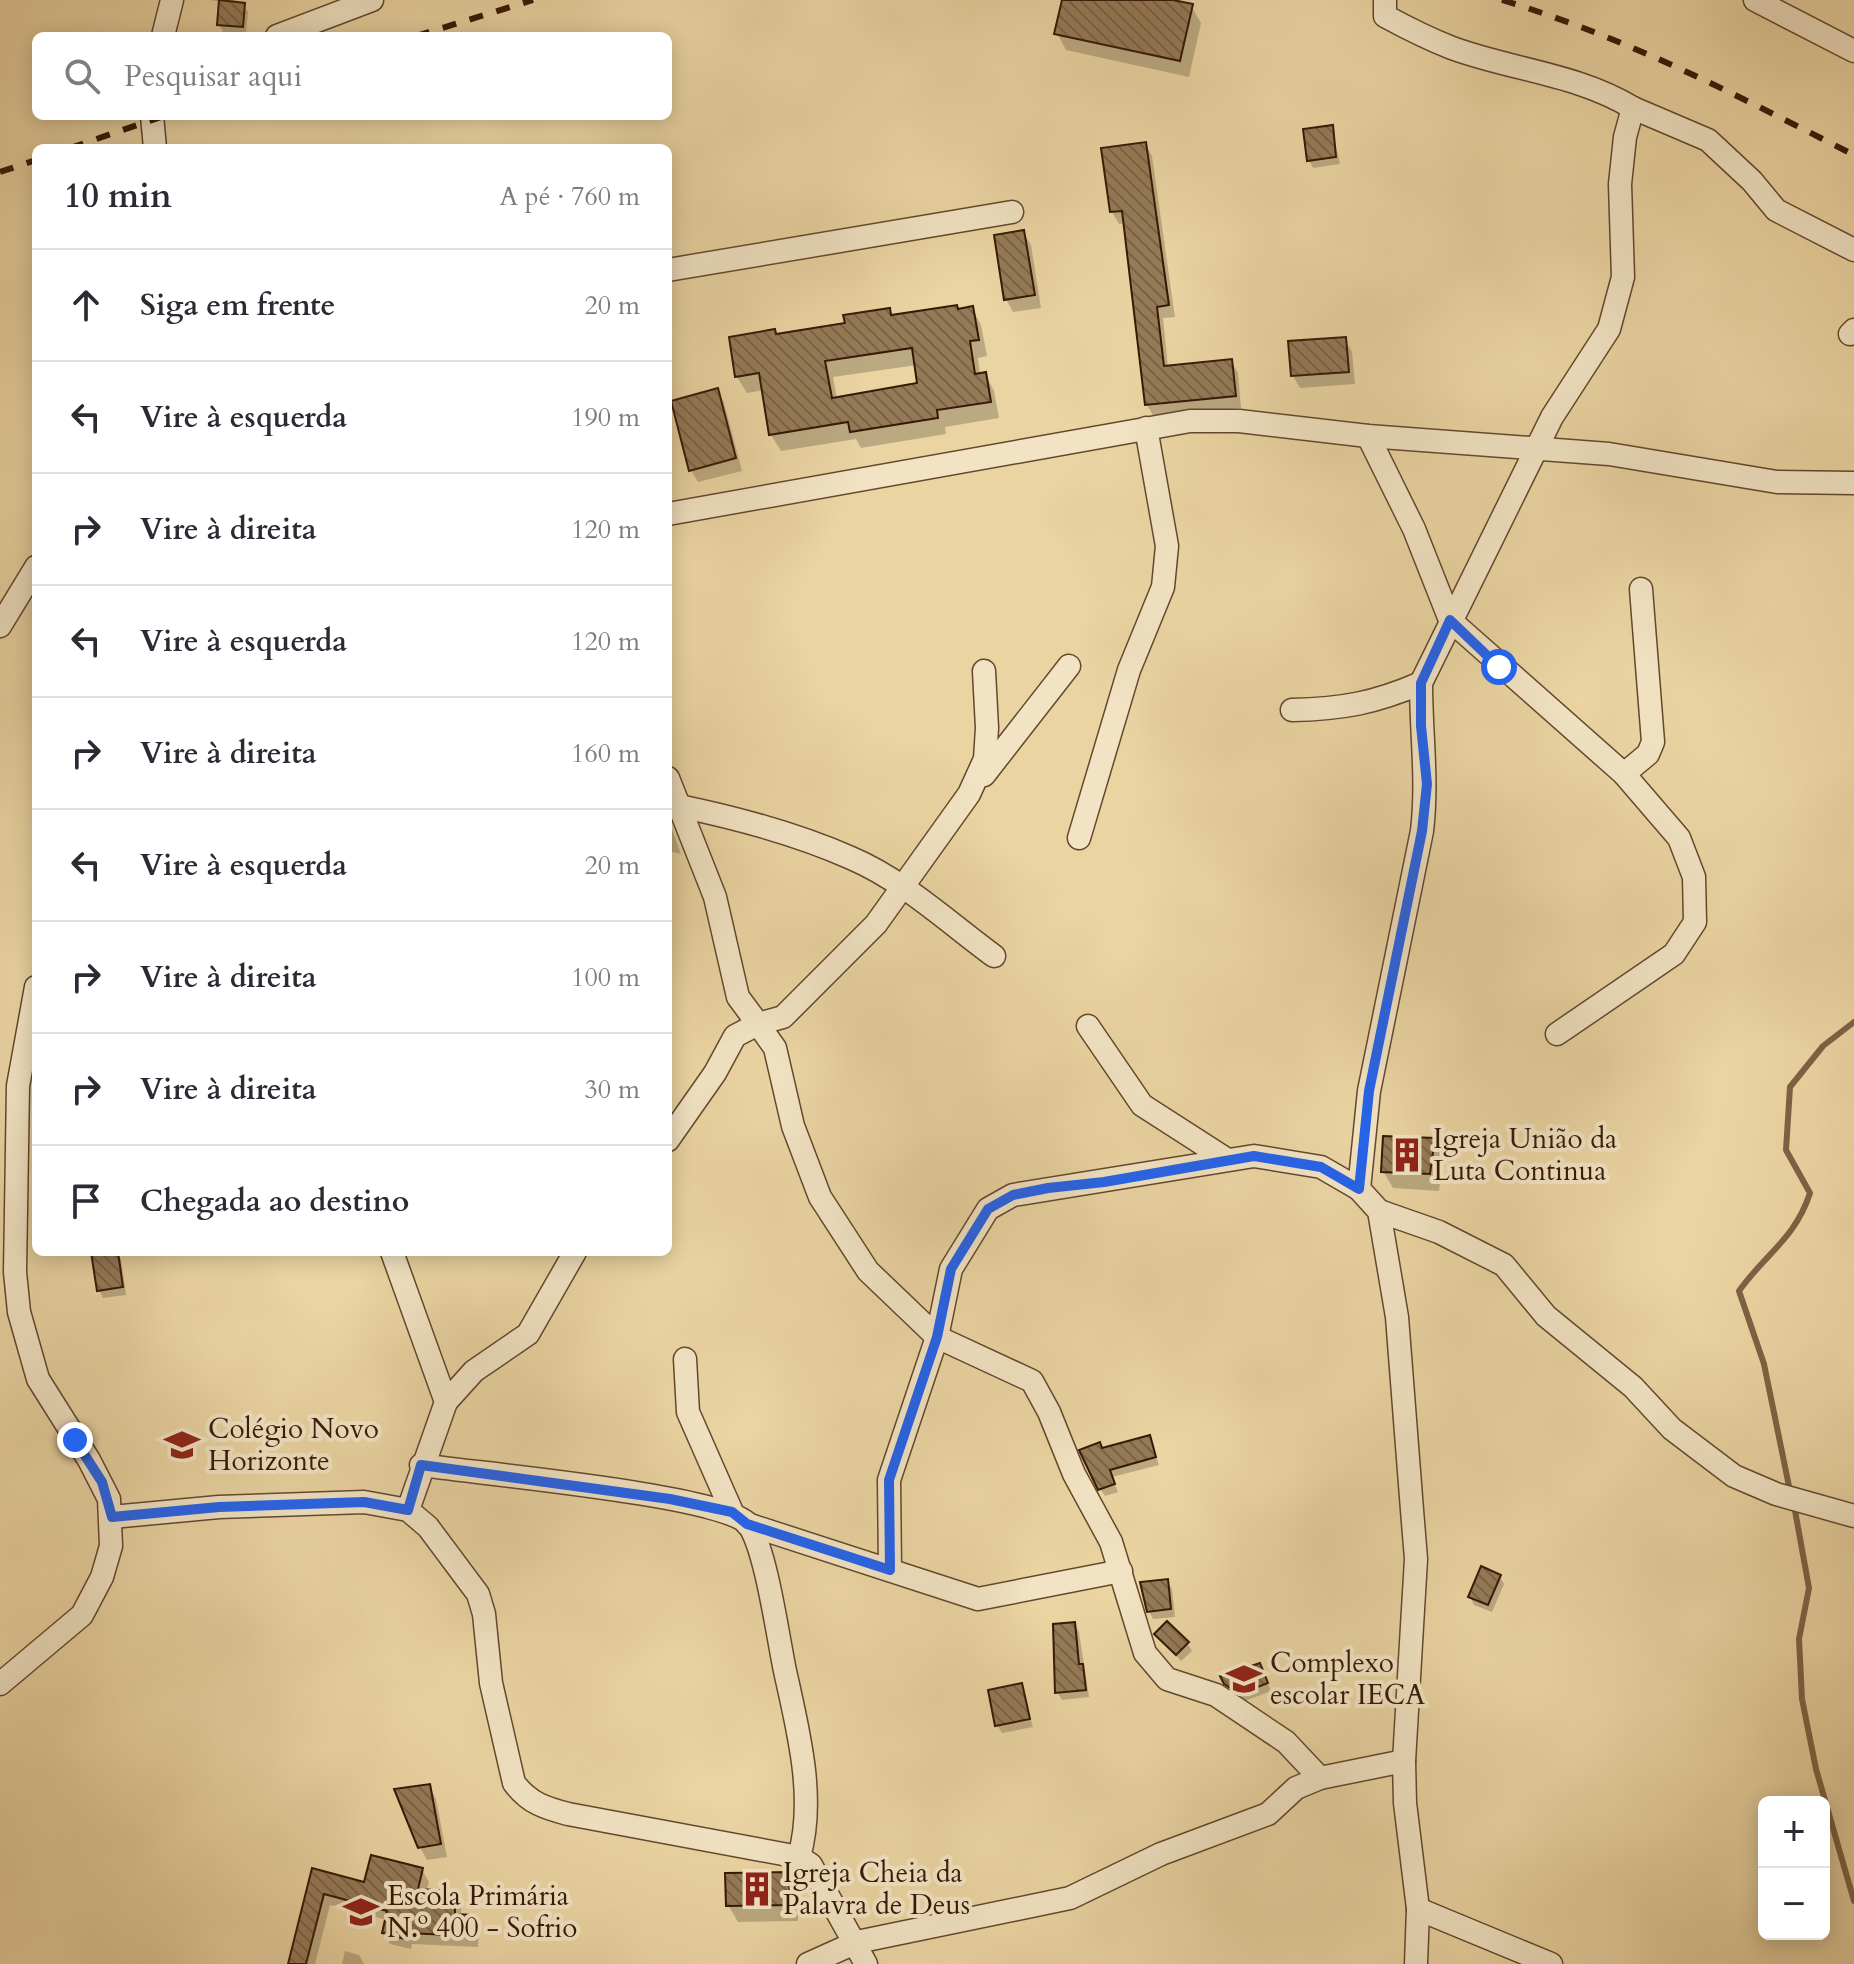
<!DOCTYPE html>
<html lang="pt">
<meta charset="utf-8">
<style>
:root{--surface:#fff;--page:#f2f2f3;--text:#2b2b33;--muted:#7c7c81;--line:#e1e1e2}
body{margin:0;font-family:Cardo,serif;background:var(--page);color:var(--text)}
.controls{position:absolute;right:24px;bottom:24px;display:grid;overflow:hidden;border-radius:12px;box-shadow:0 4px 20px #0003}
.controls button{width:72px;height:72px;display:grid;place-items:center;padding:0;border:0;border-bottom:2px solid var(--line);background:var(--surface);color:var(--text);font:40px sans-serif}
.stop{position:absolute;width:24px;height:24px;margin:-18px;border:6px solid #2563eb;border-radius:50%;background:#fff}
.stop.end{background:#2563eb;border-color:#fff;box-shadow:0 2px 8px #0008}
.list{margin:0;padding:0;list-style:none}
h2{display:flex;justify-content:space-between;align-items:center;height:104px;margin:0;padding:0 32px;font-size:34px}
h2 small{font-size:26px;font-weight:400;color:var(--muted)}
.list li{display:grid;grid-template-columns:52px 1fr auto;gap:24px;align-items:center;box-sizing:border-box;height:112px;padding:0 32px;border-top:2px solid var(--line)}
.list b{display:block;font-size:30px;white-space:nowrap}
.list em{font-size:26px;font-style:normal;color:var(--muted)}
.icon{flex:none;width:44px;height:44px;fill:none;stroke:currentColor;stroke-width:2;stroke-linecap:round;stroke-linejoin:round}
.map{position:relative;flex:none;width:1854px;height:1964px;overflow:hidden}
.search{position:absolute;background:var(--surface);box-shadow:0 4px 20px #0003;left:32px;top:32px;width:640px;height:88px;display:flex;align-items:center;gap:20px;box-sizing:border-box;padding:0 28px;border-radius:12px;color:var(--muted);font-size:30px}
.panel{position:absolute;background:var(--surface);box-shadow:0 4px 20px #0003;left:32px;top:144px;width:640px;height:1112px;border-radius:12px}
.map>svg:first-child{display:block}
</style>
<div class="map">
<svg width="1854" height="1964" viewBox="0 0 1854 1964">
<defs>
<pattern id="building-back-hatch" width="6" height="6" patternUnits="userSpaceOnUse" patternTransform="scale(2)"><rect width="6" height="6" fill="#947a57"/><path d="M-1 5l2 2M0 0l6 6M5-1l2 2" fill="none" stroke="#7a6346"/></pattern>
</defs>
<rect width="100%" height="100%" fill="#ead4a2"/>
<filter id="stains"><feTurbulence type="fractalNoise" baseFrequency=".0025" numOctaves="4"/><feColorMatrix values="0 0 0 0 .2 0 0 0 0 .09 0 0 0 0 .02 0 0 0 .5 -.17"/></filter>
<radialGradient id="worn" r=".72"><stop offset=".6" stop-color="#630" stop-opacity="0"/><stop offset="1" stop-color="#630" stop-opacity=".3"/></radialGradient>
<g fill="#0003" fill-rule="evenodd">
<polygon points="210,0 235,0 235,4 243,5 248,12 246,34 223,32 219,24 221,2"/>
<polygon points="1064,0 1164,0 1191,6 1201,23 1189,77 1066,50 1057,33"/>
<polygon points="1332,128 1340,164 1313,168 1309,160"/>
<polygon points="1145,144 1152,156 1175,317 1163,318 1168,367 1231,361 1238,373 1241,408 1154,417 1147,405 1126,223 1119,224 1112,212"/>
<polygon points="1023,232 1031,245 1041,308 1013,312 1006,299"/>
<path d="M972 308 981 325 987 356 978 358 980 375 985 374 994 391 999 418 945 427 946 434 861 448 856 439 781 451 771 435 764 390 747 393 737 377 777 336 847 325 889 310 893 317ZM917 365 920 385 837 399 833 377Z"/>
<polygon points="1345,339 1352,352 1355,384 1300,388 1293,376"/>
<polygon points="717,390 724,403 742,471 698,482 691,470"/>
<polygon points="668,818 681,854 668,851"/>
<polygon points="1434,1140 1444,1157 1439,1191 1393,1188 1383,1171"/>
<polygon points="113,1252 121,1259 126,1295 103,1298 99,1290"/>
<polygon points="1149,1438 1159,1465 1112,1477 1118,1492 1105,1496 1100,1489 1102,1450"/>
<polygon points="1499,1576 1504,1584 1492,1612 1474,1605 1470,1597"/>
<polygon points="1167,1581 1172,1589 1175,1617 1153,1619 1149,1611"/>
<polygon points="1074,1624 1079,1632 1089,1697 1062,1700 1057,1692"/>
<polygon points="1157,1634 1187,1643 1192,1651 1181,1661"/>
<polygon points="1263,1673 1271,1691 1245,1701 1231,1692 1223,1677"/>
<polygon points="1021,1686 1033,1727 1002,1733 997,1725"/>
<polygon points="429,1786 436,1799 447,1857 427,1860 420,1847"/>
<polygon points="422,1870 429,1882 426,1892 454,1893 461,1904 461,1916 472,1917 479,1928 478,1947 412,1944 411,1949 390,1944 384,1933 387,1920 330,1905 315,1964 290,1964 313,1871 365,1884"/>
<polygon points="788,1874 798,1891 798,1921 738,1922 728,1905"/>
<polygon points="345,1951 359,1955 364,1964 342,1964"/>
</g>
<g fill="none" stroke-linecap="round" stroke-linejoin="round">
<g stroke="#7e6244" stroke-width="6">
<path d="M1790 1491 1764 1364 1739 1291C1766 1253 1795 1239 1810 1193L1786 1150 1790 1087 1823 1046 1854 1022"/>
<polyline points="1794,1505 1809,1588 1799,1639 1802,1699 1816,1769 1854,1901"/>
</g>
</g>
<g fill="url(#building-back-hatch)" stroke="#371806" stroke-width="2" fill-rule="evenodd">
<polygon points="219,0 245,3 243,27 217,25"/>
<polygon points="1062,0 1173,0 1193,4 1180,61 1054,34"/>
<polygon points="1333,125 1336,157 1307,161 1303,129"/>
<polygon points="1146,142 1169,305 1157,307 1164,366 1232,359 1236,396 1145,405 1122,211 1110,212 1101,148"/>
<polygon points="1024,230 1035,295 1004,300 994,235"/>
<path d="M957 305 958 309 973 306 979 340 970 341 975 374 986 372 991 402 937 410 938 418 850 432 848 422 769 435 759 373 735 377 729 337 775 329 776 334 845 323 843 315 890 308 891 315ZM912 348 917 383 832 398 825 361Z"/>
<polygon points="1346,337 1349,372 1291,376 1288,341"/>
<polygon points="718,388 736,458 689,471 671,401"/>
<polygon points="1383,1136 1435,1138 1430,1174 1381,1172"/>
<polygon points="91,1252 118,1252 123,1287 97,1291"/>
<polygon points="1150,1435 1156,1457 1110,1470 1115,1484 1098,1490 1079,1450 1100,1442 1102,1448"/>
<polygon points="1481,1566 1501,1575 1488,1605 1468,1597"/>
<polygon points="1168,1579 1171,1609 1147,1612 1140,1582"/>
<polygon points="1167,1621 1189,1642 1176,1655 1154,1634"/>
<polygon points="1075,1622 1079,1664 1083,1664 1086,1690 1055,1693 1053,1624"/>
<polygon points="1260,1663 1268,1683 1240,1694 1224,1684 1220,1676"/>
<polygon points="1022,1683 1030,1719 995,1726 988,1690"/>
<polygon points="430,1784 441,1844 418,1848 394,1789"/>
<polygon points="371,1855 423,1868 418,1889 455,1891 455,1914 473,1915 472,1936 406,1933 405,1939 382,1933 387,1911 324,1894 306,1964 288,1964 312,1868 364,1882"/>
<polygon points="789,1872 790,1905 726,1906 725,1873"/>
</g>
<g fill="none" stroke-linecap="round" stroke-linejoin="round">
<g stroke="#64472d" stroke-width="25">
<g id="minor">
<path d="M1385 0V16C1407 28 1429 39 1452 48 1512 70 1577 74 1633 108L1625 137 1620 184 1623 277 1609 329 1552 417 1421 683C1421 734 1428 780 1422 831L1369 1091 1359 1189 1379 1211 1397 1317 1412 1510 1416 1559 1404 1761 1405 1803 1418 1909 1416 1964"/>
<polyline points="1755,0 1854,51"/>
<polyline points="163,36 172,0"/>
<polyline points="277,36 372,0"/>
<polyline points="1633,108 1708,140 1752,181 1776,210 1854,250"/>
<polyline points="152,116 155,148"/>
<polyline points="668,270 1012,212"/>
<polyline points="1850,334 1854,330"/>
<polyline points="1368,436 1414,529 1450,620 1624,774 1679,838 1694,877 1695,922 1674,954 1557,1034"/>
<polyline points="668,514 1190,421 1239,421 1368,436 1609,454 1777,482 1854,483"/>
<polyline points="0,626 36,567"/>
<polyline points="984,671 987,728 985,759 969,794 876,924 783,1017 758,1024 775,1048 793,1126 820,1197 868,1271 937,1337 1032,1381 1049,1412 1074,1474 1111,1542 1145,1653 1167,1679 1216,1695 1286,1742 1320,1778"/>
<path d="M1292 710C1342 709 1375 703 1421 683"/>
<polyline points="1624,774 1648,754 1653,742 1641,589"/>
<polyline points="984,775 1069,666"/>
<polyline points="668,778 715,897 738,997 758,1024 735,1036 715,1073 668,1140"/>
<path d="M679 806C737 818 797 834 851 858 903 880 949 923 994 956"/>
<polyline points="1079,838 1129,670 1163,587 1167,546 1146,428"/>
<polyline points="1088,1026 1142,1105 1226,1159"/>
<polyline points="1379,1211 1439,1232 1504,1265 1546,1316 1633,1387 1672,1429 1734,1476 1776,1494 1854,1516"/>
<polyline points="392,1252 446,1402"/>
<polyline points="685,1359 688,1412 732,1512"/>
<path d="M421 1465C473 1473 723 1495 748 1524 766 1548 778 1638 785 1671 798 1730 816 1798 799 1857"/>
<polyline points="408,1510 446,1402 474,1371 528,1334 575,1252"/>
<path d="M112 1517 219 1507 364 1502 408 1510 428 1527 478 1594 484 1614 491 1683 514 1783C529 1803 545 1808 568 1814L799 1857 811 1865 866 1964"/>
<polyline points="747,1524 978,1599 1121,1571"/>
<polyline points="890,1570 889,1480 937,1337 951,1269 988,1209 1013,1195 1254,1156 1321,1167 1359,1189"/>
<polyline points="0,1684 82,1615 102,1577 111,1546 109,1499 89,1460 38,1379 19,1312 15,1272 18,1086 36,987"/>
<polyline points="1418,1909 1551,1964"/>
<polyline points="808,1964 857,1942 1070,1898 1161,1854 1268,1814 1296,1788 1320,1778 1404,1761"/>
</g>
</g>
<use href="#minor" stroke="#f1e3c3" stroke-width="22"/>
<g stroke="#371806" stroke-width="6" stroke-dasharray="14 14" stroke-linecap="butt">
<path d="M1502 0C1630 39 1736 95 1854 155"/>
<polyline points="416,36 533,0"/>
<polyline points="70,148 164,116"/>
<polyline points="0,172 36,160"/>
</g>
</g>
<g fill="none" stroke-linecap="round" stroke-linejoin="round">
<polyline stroke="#2563eb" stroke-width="10" points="75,1440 102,1482 112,1517 219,1507 364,1502 408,1510 421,1465 670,1499 732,1512 747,1524 890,1570 889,1480 937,1337 951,1269 988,1209 1013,1195 1048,1188 1104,1182 1254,1156 1321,1167 1359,1189 1369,1091 1422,831 1427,784 1421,726 1421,683 1450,620 1499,667"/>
</g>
<defs>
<g id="building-bare" transform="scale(2.76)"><path d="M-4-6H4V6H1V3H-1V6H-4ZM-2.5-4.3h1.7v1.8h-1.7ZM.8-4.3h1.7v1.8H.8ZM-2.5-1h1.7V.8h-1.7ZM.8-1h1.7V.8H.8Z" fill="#8f2418" stroke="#f1e3c3" stroke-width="2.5" paint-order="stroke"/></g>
<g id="university-bare" transform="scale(2.76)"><path d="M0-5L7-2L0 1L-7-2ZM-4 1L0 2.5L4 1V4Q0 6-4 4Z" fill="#8f2418" stroke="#f1e3c3" stroke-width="2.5" paint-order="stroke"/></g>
<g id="school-bare" transform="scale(2.76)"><path d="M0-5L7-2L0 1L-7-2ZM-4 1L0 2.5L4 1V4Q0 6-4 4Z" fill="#8f2418" stroke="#f1e3c3" stroke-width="2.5" paint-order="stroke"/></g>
</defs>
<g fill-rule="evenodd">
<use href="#building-bare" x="1407" y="1155"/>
<use href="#university-bare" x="182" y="1445"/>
<use href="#school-bare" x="1244" y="1679"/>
<use href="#building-bare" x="757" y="1889"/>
<use href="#school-bare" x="361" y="1912"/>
</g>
<g text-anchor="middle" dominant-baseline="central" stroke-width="8" stroke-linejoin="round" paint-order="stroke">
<g font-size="28" fill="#371806" stroke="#f1e3c3" text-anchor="start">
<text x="1433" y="1139">Igreja União da<tspan x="1433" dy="32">Luta Continua</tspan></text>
<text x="208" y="1429">Colégio Novo<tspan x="208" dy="32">Horizonte</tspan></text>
<text x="1270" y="1663">Complexo<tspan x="1270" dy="32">escolar IECA</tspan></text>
<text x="783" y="1873">Igreja Cheia da<tspan x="783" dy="32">Palavra de Deus</tspan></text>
<text x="387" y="1896">Escola Primária<tspan x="387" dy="32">N.º 400 - Sofrio</tspan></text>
</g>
</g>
<rect width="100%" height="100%" filter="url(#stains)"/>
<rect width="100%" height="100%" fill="url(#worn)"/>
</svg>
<div class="controls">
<button>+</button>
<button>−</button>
</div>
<div class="stop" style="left:1499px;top:667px"></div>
<div class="stop end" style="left:75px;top:1440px"></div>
<div class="search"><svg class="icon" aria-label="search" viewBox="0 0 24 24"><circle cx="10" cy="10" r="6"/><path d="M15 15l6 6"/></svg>Pesquisar aqui</div>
<section class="panel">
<h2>10 min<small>A pé · 760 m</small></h2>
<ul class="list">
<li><svg class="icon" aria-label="ahead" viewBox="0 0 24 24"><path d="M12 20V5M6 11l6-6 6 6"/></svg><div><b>Siga em frente</b></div><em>20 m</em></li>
<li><svg class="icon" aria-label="left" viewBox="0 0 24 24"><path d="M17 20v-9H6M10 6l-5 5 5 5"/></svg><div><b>Vire à esquerda</b></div><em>190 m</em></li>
<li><svg class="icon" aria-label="right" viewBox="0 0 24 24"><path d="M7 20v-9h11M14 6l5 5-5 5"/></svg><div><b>Vire à direita</b></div><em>120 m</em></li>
<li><svg class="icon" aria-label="left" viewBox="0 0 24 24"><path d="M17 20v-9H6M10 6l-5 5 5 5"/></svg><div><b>Vire à esquerda</b></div><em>120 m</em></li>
<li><svg class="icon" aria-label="right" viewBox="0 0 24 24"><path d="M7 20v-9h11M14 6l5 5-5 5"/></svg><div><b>Vire à direita</b></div><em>160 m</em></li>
<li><svg class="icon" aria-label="left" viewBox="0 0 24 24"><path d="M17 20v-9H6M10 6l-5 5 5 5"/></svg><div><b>Vire à esquerda</b></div><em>20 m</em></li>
<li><svg class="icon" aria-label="right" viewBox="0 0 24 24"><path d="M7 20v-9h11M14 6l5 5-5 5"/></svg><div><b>Vire à direita</b></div><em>100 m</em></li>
<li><svg class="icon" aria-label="right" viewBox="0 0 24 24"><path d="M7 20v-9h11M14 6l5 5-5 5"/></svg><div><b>Vire à direita</b></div><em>30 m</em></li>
<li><svg class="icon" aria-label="arrive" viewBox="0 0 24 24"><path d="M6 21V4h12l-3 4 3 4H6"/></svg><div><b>Chegada ao destino</b></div></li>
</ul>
</section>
</div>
